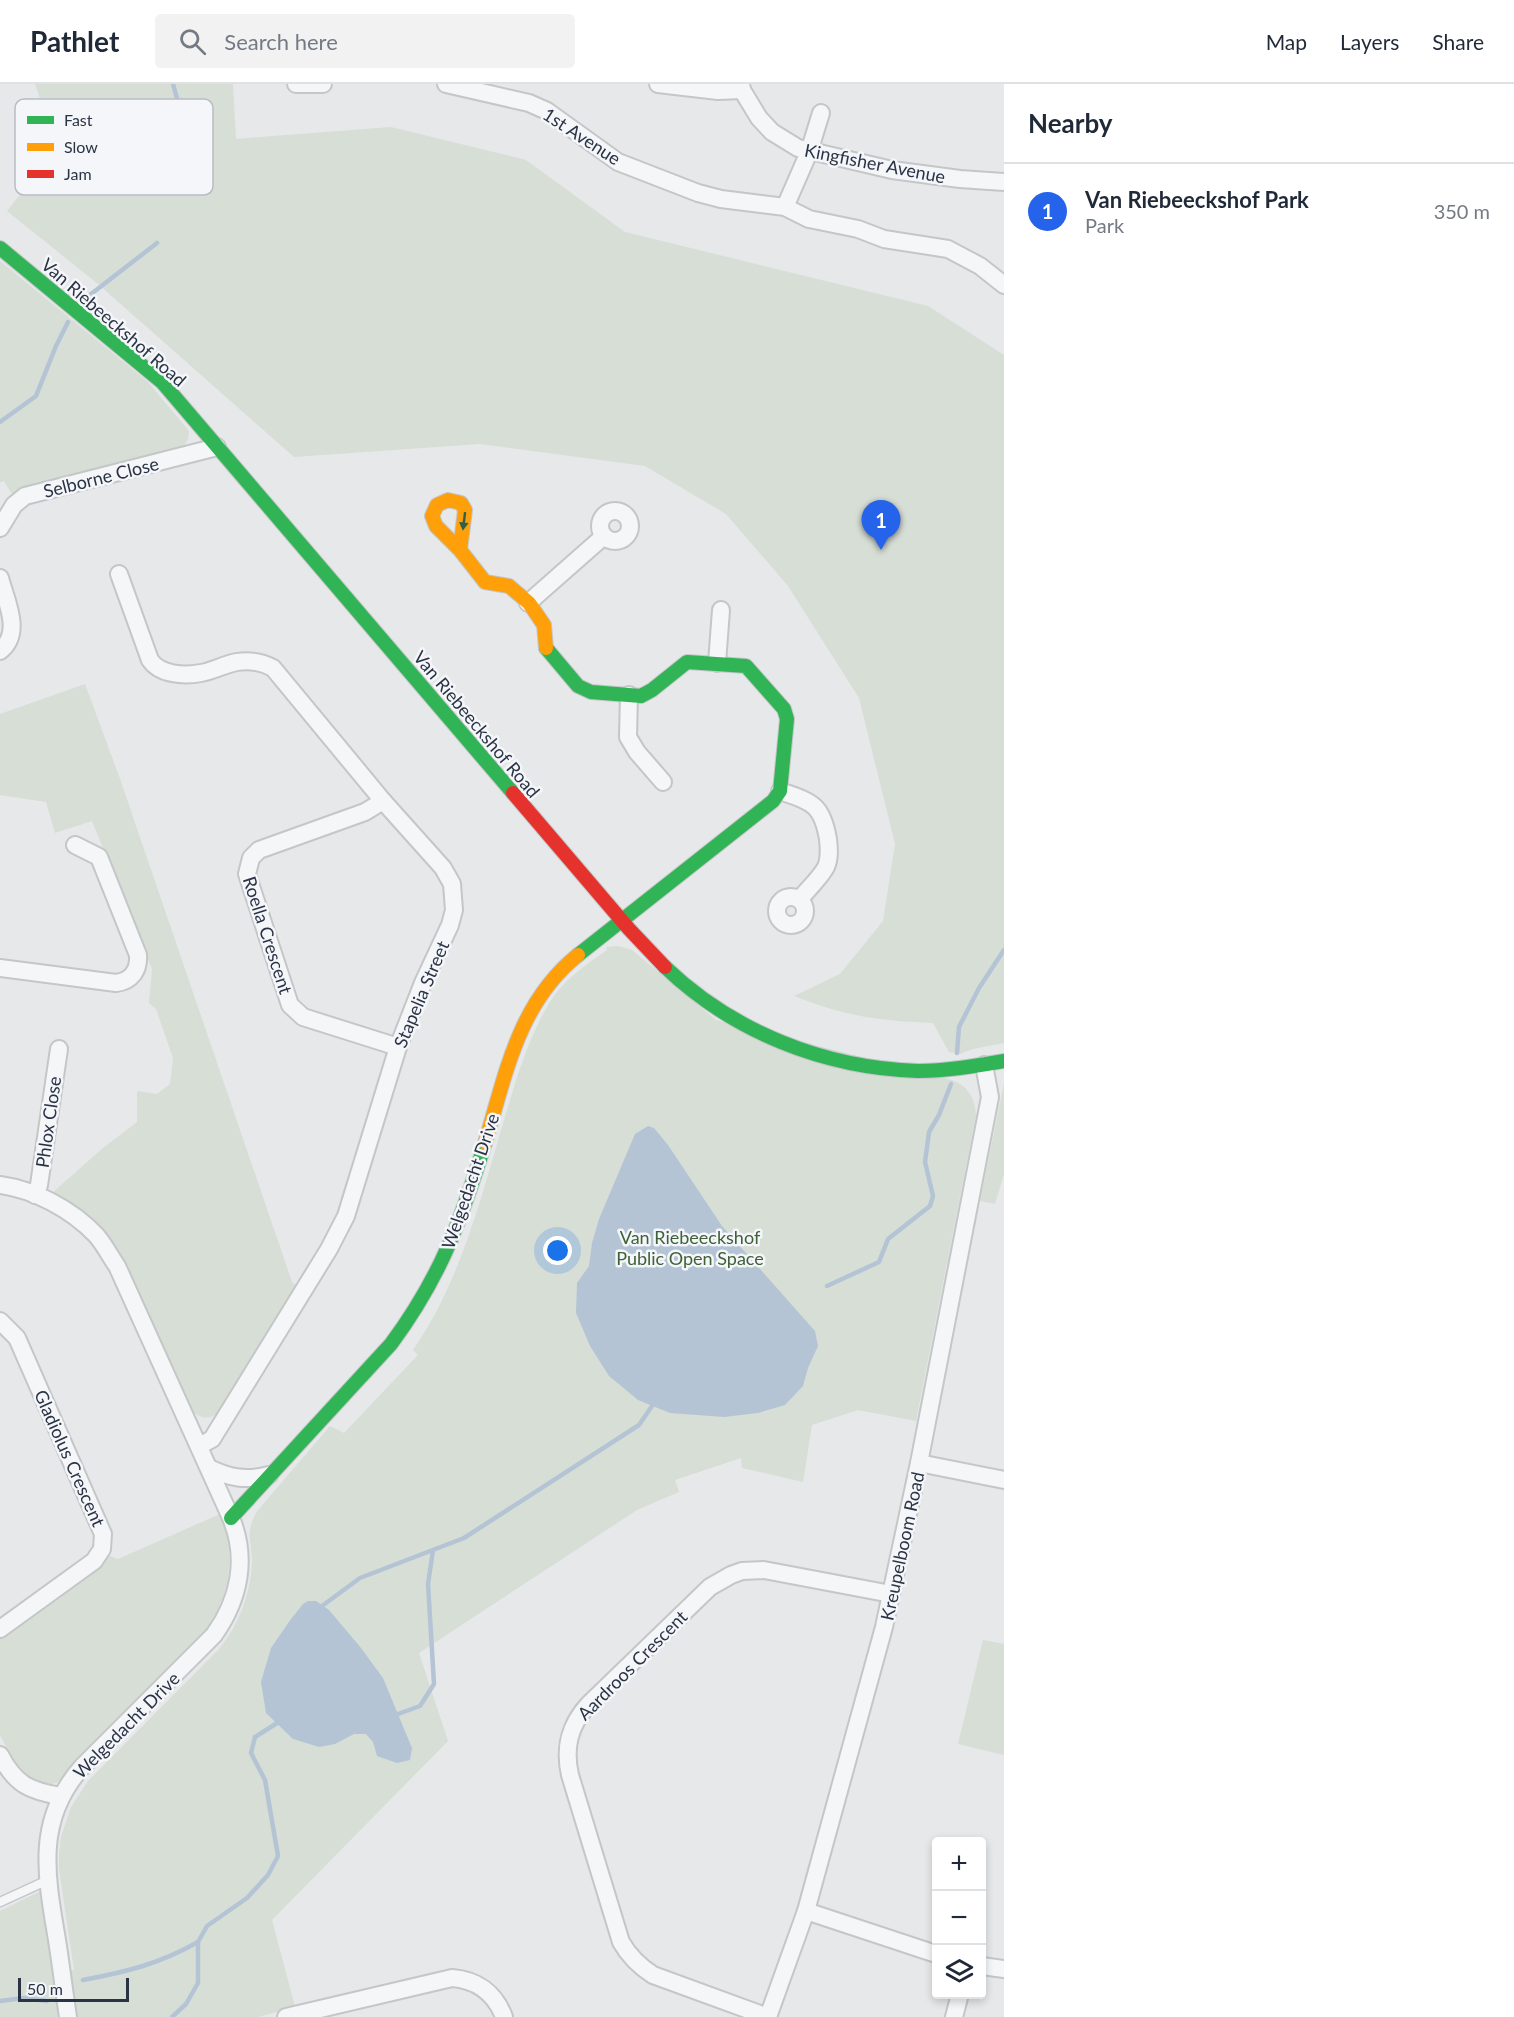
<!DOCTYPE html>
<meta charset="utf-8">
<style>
:root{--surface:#fff;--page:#f2f2f3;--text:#1f2937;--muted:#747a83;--line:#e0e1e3;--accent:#2563eb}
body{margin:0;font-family:Lato,sans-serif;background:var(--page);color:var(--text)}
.controls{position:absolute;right:18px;bottom:18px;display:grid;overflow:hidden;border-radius:6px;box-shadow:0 3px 9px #0003}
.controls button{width:54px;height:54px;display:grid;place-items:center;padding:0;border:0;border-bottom:2px solid var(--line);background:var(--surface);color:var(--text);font:30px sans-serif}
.scale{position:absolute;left:18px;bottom:15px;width:111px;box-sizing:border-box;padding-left:6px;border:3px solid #2b3445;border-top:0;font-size:16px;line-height:21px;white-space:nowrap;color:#2b3445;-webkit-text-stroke:4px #f4f6f9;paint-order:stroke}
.you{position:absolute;left:558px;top:1167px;width:21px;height:21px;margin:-15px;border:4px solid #fff;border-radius:50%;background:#1a73e8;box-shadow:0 0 0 9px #1a73e833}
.badge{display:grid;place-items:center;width:39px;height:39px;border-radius:50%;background:var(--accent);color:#fff;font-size:20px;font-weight:700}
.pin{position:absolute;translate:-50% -50px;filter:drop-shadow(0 2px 3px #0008)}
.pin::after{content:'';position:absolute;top:32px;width:21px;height:18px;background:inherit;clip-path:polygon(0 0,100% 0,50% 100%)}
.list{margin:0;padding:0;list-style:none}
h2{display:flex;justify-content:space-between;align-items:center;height:78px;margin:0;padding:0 24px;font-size:26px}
h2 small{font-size:20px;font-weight:400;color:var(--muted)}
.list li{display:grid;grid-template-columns:39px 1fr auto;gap:18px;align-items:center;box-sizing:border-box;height:96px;padding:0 24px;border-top:2px solid var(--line)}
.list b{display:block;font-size:22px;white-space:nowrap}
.list p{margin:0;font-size:20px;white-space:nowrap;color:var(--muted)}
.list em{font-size:20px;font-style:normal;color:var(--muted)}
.icon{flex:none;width:33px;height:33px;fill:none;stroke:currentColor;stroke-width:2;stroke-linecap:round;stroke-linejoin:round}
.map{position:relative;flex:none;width:1004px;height:1933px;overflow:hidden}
header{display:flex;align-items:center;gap:36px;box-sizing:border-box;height:84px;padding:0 30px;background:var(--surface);border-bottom:2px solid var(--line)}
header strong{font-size:28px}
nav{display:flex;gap:33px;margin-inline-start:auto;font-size:21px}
.search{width:420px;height:54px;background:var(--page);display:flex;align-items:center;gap:15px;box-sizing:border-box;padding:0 21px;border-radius:6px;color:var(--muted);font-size:22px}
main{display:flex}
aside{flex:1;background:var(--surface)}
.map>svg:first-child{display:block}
</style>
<header>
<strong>Pathlet</strong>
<div class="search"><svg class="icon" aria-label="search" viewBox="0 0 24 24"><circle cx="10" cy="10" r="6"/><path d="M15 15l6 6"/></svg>Search here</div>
<nav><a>Map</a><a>Layers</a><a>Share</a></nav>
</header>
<main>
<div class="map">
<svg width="1004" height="1933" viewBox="0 0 1004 1933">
<rect width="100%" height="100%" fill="#e6e8ea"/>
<g fill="#d6ded6">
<path d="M35 0H233L236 55 391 43 526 76 625 148 928 222 1004 271V959L973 965 960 970 949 968 933 939C880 937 844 932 794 912L840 890 883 837 895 760 859 614 788 502 726 430 645 382 479 360 294 373 98 200 7 127 57 64Z"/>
<path d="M0 177 148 298 189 347C189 355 187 359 181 364L13 412 4 397 0 398Z"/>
<path d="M85 600 119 692 292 1198 297 1202 219 1329C209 1336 199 1335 191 1325 178 1296 165 1266 151 1237 126 1181 109 1139 52 1109L103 1064 137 1038V1007L157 1010 170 1000 173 974 156 925 149 919 152 885 92 737 55 749 46 718 0 711V630Z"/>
<path d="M618 862 632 866 716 936 952 996C968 1002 975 1014 976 1031L916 1337 858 1326 812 1341 803 1398 742 1384 741 1374 675 1396 679 1408 637 1426 419 1569 448 1657 272 1836 295 1923 258 1933H76L70 1887 74 1886 59 1785V1769L61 1753 71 1723 88 1697 219 1565C239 1540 250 1512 252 1479 252 1455 244 1449 258 1426L330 1342 344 1349 418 1271 413 1266C461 1197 481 1113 505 1033 517 993 528 954 550 918 563 896 586 881 607 866L606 863Z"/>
<polygon points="1004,999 1004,1090 995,1120 980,1117"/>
<path d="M220 1430C236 1471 231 1510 206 1546L61 1695 56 1699 45 1701 27 1693 18 1685 0 1651V1554L79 1498 107 1471 118 1475Z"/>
<polygon points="983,1556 1004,1560 1004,1671 958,1660"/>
<polygon points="41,1807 58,1933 0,1933 0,1827"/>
</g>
<g fill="#b4c4d5">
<polygon points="648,1042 654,1044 668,1061 722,1142 815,1247 818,1262 808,1284 803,1302 785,1321 758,1329 724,1333 670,1329 638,1316 609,1292 590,1262 576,1229 577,1199 589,1182 592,1159 599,1135 635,1050"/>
<polygon points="308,1517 316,1517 329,1526 361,1564 383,1594 412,1664 410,1676 397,1679 377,1672 373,1658 366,1650 354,1650 335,1660 319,1663 293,1655 266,1629 261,1598 271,1564 291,1535 303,1520"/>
</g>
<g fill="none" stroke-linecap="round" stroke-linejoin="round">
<g stroke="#b4c4d5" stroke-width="4.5">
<polyline points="173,0 178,18 186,71"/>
<polyline points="86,214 157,159"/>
<polyline points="0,338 36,312 56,262 68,238"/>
<polyline points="957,969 959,943 979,904 1004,866"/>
<polyline points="827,1202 879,1178 888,1155 930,1122 933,1112 925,1078 929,1048 939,1031 951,1000"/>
<polyline points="322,1522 360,1494 464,1454 639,1341 652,1322"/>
<polyline points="398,1630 420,1622 434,1600 428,1500 433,1466"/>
<path d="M83 1896C126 1888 159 1880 198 1858"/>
<polyline points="0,1917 24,1914 47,1917"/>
<polyline points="172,1933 186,1920 198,1899 198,1858 207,1842 247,1814 268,1791 278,1772 265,1696 251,1669 255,1653 277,1639"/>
</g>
<g stroke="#c4c6c8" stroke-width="11">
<polyline id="lane" points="0,1818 48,1796"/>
</g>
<g stroke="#c4c6c8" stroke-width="20">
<g id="street">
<polyline points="296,0 323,0"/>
<polyline points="446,0 529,19 547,27 618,78 698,109 721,115 785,123 809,135 858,145 884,155 948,165 980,182 1004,201"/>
<polyline points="658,0 718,7 742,6"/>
<polyline points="741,0 742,6 759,34 772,48 798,64 892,86 960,95 1004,98"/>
<polyline points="785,123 809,68 821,29"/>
<circle cx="615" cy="442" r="15"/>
<polyline points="0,444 14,421 25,412 217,363"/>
<path d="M119 490 150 576C160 591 184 592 201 589 213 587 225 580 237 578 250 576 262 578 273 584L383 717 443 784 452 800 454 826 450 841 423 899 398 963 346 1132 329 1165 212 1355 199 1362"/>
<path d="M0 494C6 517 23 549 0 567"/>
<polyline points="528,519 604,452"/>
<polyline points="717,579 721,526"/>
<polyline points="629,611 628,653 637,668 663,698"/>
<path d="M780 707C812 718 822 720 828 755 829 764 830 774 826 783 820 794 808 805 800 815"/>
<polyline points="383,717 365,728 259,766 251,774 247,790 290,921 303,933 398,963"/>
<circle cx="791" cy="827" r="14"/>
<path d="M0 884 116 899C132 897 139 886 138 871L99 773 75 761"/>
<path d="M0 1101C35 1106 71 1125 96 1151 104 1160 110 1172 117 1182L231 1434C248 1475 239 1516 214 1551L82 1683C35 1736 46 1791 57 1856 61 1881 64 1907 68 1933"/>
<polyline points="35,1111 39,1101 59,965"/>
<polyline points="0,1237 17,1254 103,1450 102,1465 94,1477 0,1545"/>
<polyline points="919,1379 1004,1396"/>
<path d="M209 1384C230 1394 246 1397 269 1391"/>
<path d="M0 1671C15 1700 29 1707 61 1712"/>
<polyline points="806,1827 936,1870"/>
<polyline points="982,1882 1004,1885"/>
<path d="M286 1933 452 1894C477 1896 495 1909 504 1933"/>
<polyline points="768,1933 806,1827 884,1543 919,1379 990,1013 984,981"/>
<path d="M768 1933 653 1891C639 1882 629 1872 621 1858L570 1691C564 1664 569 1642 588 1621L710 1503 731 1491 742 1487 764 1486 891 1510"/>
<polyline points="954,1933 960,1910"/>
</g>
</g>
<g stroke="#c4c6c8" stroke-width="16">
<g id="fast">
<polyline points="0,164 162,298 513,709"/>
<polyline points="546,564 578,602 591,608 641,612 652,606 687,578 746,582 784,625 787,635 780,707 773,717 578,871"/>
<path d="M665 883C733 948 824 984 918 987 947 987 975 982 1004 977"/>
<path d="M231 1434 391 1260C440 1194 461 1137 485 1059"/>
</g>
</g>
<g stroke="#c4c6c8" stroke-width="16">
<g id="slow">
<polyline points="460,466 465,426 461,419 448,416 437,421 432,432 436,442 460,466 485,498 509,502 529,519 544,541 546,564"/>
<path d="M485 1059C506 990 518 919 578 871"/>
</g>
</g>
<g stroke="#c4c6c8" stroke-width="16">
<polyline id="jam" points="513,709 629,845 665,883"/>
</g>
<use href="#lane" stroke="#f5f6f7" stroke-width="8"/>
<use href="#street" stroke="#f5f6f7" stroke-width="16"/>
<use href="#fast" stroke="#30b455" stroke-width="14"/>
<use href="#slow" stroke="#ff9f0a" stroke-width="14"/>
<use href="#jam" stroke="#e5322d" stroke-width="14"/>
</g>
<defs><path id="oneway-solid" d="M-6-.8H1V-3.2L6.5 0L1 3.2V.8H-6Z" transform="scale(1.5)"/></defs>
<use fill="#2d614b" href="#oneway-solid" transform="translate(464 437) rotate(97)"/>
<g text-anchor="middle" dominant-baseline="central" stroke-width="5" stroke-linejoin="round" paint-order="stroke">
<g font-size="18" fill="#2b3445" stroke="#f4f6f9">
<text transform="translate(582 52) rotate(33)">1st Avenue</text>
<text transform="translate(875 79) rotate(11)">Kingfisher Avenue</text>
<text transform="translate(114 238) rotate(41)">Van Riebeeckshof Road</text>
<text transform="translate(101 393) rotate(-14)">Selborne Close</text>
<text transform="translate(477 640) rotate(50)">Van Riebeeckshof Road</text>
<text transform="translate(268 851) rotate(72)">Roella Crescent</text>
<text transform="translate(421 910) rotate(-67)">Stapelia Street</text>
<text transform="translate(48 1038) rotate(-82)">Phlox Close</text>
<text transform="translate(470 1097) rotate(-71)">Welgedacht Drive</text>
<text transform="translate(70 1374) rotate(66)">Gladiolus Crescent</text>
<text transform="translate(902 1462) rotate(-78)">Kreupelboom Road</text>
<text transform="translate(632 1581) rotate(-45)">Aardroos Crescent</text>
<text transform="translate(126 1641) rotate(-45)">Welgedacht Drive</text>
</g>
<g font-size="18" fill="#3f6138" stroke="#f4f6f9">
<text x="690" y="1153">Van Riebeeckshof<tspan x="690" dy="21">Public Open Space</tspan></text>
</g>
</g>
<rect x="15" y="15" width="198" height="96" rx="9" fill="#f4f6f9" stroke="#b8bcc3" stroke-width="1.5"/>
<rect x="27" y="32" width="27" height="8" fill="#30b455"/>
<rect x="27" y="59" width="27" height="8" fill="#ff9f0a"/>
<rect x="27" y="86" width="27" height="8" fill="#e5322d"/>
<g font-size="16" fill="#2b3445">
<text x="64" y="42">Fast</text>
<text x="64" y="69">Slow</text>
<text x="64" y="96">Jam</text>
</g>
</svg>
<div class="controls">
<button>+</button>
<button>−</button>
<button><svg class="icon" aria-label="layers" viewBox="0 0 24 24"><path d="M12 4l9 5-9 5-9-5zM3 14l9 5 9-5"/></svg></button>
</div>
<div class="scale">50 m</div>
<div class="you"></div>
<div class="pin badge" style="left:881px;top:466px">1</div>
</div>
<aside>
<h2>Nearby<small></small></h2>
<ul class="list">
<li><span class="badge">1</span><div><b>Van Riebeeckshof Park</b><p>Park</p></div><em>350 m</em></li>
</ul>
</aside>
</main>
